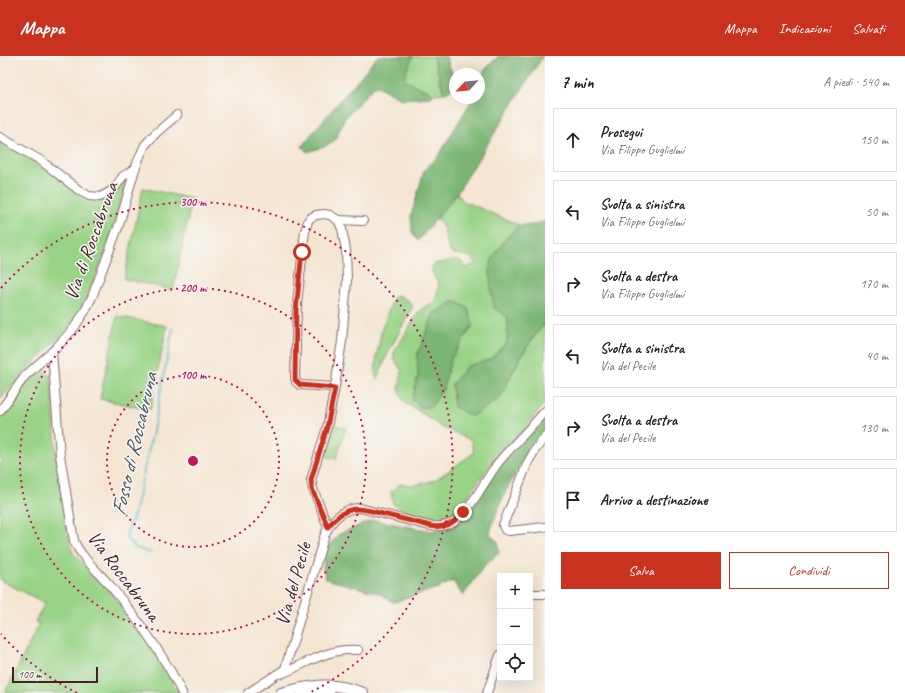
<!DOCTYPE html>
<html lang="it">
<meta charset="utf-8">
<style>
:root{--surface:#fff;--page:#f6f6f6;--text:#202124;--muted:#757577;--line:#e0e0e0;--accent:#c8321e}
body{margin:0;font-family:Caveat,sans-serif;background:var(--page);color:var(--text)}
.controls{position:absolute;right:12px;bottom:12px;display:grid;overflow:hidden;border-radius:0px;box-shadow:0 4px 16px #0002}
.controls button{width:36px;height:36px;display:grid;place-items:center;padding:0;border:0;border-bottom:1px solid var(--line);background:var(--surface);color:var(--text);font:20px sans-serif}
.compass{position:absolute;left:449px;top:12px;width:36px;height:36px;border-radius:50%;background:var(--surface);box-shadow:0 4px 16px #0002;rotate:244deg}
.scale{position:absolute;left:12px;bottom:10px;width:86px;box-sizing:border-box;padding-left:4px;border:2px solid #4a1f2b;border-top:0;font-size:11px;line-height:14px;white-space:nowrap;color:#4a1f2b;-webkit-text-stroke:3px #f6f6f2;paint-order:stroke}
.stop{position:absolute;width:12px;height:12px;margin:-9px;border:3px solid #c8321e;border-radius:50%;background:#fff}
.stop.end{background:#c8321e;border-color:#fff;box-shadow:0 1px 4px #0008}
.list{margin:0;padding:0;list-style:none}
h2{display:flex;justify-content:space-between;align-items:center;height:52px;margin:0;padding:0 16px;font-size:17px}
h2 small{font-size:13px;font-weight:400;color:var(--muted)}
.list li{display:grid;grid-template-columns:26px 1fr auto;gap:12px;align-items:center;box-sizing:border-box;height:64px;margin:0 8px 8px;padding:0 8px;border:1px solid var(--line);border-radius:0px}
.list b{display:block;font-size:15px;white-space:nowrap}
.list p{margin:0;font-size:13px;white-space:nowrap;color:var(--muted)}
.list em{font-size:13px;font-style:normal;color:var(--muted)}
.actions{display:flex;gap:8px;padding:12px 16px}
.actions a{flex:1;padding:9px 0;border:1px solid var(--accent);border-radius:0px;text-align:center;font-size:14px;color:var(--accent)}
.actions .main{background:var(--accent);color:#fff}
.icon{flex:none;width:22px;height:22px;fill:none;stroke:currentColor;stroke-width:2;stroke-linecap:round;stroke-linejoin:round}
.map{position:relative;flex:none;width:545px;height:637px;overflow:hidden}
header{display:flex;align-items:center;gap:24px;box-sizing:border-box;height:56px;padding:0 20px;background:var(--accent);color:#fff}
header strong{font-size:19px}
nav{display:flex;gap:22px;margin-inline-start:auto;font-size:14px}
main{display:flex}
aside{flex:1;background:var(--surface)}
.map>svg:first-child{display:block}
</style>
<header>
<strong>Mappa</strong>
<nav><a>Mappa</a><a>Indicazioni</a><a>Salvati</a></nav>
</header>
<main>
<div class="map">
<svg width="545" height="637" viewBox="0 0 545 637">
<rect width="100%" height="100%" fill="#f6f6f2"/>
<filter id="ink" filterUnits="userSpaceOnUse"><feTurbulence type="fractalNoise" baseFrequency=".025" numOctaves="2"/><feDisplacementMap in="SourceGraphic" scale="8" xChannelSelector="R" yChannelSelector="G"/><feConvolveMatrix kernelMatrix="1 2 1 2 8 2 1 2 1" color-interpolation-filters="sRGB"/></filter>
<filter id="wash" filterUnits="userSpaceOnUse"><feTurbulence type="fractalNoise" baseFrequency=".012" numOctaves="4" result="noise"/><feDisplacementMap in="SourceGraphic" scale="16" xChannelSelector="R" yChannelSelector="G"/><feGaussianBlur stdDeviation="0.9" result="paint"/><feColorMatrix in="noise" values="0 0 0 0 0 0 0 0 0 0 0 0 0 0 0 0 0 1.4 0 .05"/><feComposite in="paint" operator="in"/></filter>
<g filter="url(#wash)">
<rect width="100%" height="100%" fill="#f4e6d3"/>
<g fill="#99d386" stroke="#727958" fill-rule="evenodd">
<polygon points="413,0 433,0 444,37 434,38 406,25 404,21"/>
<polygon points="0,84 38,107 91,143 126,122 126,125 109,187 83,250 68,273 26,315 0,343"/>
<polygon points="143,132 192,143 173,234 124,223"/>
<path d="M457 137 463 145 519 169 503 185 508 261 507 287 489 304 467 310 452 328 454 351 499 343C513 316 525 290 545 267V346L525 372 492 407 456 456 444 465 424 463 393 448 391 436 400 428 416 429 435 424 474 397 471 384 441 371 426 360 404 346 399 334 402 315 394 303V296L420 254 435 245 439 229 432 216 433 208 455 204 461 205 466 212 475 208 471 201 451 197 447 188 444 173 437 162ZM473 269 451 303 443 333H414L418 320Z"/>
<polygon points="398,239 410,246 413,250 387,299 377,324 375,317 377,298 382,272 393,242"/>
<polygon points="117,260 167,270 150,354 100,343"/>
<path d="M43 313 50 320 52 329 57 410 64 445 67 475 73 497 101 525 131 562 162 604 178 637H5L39 568 35 566 45 547 0 524V360C10 345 26 318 43 313Z"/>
<polygon points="332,368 346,372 336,403 322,399"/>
</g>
<g fill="#7ab573" stroke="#626a4f">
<polygon points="378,0 413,0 404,21 406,25 434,38 431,41 401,43 391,38 378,30 373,31 345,62 335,84 324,91 307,96 302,90 309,81"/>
<polygon points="433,0 446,0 454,23 453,32 448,36 444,37"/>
<polygon points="498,0 543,0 457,137 418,185 412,176 411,160 424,115 439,99 473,42 479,42 479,30 484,15"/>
<path d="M545 165V267L534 280 518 305 499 343 472 360 454 351 452 328 467 310 489 304 507 287 508 262 494 252C492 240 488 220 491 207 495 194 510 179 519 169H535Z"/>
<polygon points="455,245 468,252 473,269 451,302 443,333 432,350 421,352 412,344 418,320 417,300 434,257"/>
<path d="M545 361V375C523 399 497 447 490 478L498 486 499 497 484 510 463 540 453 525 438 532 394 546 378 537 326 523 323 512 326 494 339 478 373 464 432 475 455 470 466 461 504 404Z"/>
</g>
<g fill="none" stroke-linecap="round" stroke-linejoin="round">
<polyline stroke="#49b6c6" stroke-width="1.5" points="151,497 136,492 127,483 127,477 133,462 153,375 173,272"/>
</g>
</g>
<g filter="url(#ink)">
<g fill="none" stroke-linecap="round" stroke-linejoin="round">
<g stroke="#866566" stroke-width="10">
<g id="minor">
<polyline points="0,81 40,104 80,135 89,140 100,141 108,137 114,133 123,120 135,113"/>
<polyline points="338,164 363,165"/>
<path d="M52 296 60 399 74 485C81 502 101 518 113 533 139 565 164 599 182 637"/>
<polyline points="0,355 25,320 56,292 74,272 85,255 92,241 119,169 135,113 140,100 145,89 156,77 177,59"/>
<polyline points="545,381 535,394 528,406 503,469 505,474 509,475 545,471"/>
<polyline points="328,471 313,433 311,424 327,371 335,331 342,285 347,224 346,194 342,173 338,164 330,159 324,158 316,159 310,162 308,165 305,175 297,248 295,322 296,326 300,329 335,331"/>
<polyline points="530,538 545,538"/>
<path d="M281 618C308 607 327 592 358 594"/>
<path d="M248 637 285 613 324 481C330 465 342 452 360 452L430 470C438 471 446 470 454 466 472 453 484 425 498 407 512 389 530 373 545 355"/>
<polyline points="487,637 500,599"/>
</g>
</g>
<g stroke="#866566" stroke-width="12">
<g id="major">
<polyline points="302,636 329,637"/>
<path d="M281 637C311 629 333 625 363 637"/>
</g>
</g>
<use href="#minor" stroke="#fff" stroke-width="8"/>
<use href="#major" stroke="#fff" stroke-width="10"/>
</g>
</g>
<g fill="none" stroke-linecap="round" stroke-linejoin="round" filter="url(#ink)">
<path stroke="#c8321e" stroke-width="5" d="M302 196 296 255 295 324 300 329 335 332 327 371 311 424 312 433 328 471C345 448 359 451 383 458 395 461 407 464 419 467 429 470 439 473 449 468 455 466 459 461 463 456"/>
</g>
<g fill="none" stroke="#c2185b" stroke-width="2" stroke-dasharray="2 4">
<circle cx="193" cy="405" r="86"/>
<circle cx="193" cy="405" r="173"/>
<path d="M77 637A259 259 0 0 1 1 578M1 232A259 259 0 1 1 309 637"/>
</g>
<g text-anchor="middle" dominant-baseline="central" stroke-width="3" stroke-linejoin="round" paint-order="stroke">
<g font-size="20" fill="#4a1f2b" stroke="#f6f6f2">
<text transform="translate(91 185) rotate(-70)">Via di Roccabruna</text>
<text transform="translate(124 520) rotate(53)">Via Roccabruna</text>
<text transform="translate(293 528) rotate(-74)">Via del Pecile</text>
</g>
<g font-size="21" font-style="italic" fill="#4a5461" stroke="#f6f6f2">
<text transform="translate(134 388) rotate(-77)">Fosso di Roccabruna</text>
</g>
</g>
<circle cx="193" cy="405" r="6" fill="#c2185b" stroke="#f6f6f2" stroke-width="2"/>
<g font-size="12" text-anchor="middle" font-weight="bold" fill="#c2185b" stroke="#f6f6f2" stroke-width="3" stroke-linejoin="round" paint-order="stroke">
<text x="193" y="150">300 m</text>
<text x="193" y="236">200 m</text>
<text x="193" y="323">100 m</text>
</g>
</svg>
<div class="controls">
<button>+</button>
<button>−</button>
<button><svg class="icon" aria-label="locate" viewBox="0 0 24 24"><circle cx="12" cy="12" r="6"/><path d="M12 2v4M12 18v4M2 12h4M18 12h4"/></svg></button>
</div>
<svg class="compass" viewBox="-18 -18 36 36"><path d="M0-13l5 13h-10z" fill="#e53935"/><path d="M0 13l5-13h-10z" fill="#757577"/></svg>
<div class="scale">100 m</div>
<div class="stop" style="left:302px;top:196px"></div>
<div class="stop end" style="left:463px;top:456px"></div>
</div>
<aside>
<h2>7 min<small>A piedi · 540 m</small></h2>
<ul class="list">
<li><svg class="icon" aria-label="ahead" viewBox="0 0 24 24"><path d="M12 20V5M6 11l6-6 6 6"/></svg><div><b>Prosegui</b><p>Via Filippo Guglielmi</p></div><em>150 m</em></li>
<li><svg class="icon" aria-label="left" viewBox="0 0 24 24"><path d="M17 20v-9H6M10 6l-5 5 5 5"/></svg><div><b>Svolta a sinistra</b><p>Via Filippo Guglielmi</p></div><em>50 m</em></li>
<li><svg class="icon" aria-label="right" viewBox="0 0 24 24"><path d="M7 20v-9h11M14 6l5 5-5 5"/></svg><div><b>Svolta a destra</b><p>Via Filippo Guglielmi</p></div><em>170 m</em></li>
<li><svg class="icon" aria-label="left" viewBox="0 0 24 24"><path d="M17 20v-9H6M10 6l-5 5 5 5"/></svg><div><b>Svolta a sinistra</b><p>Via del Pecile</p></div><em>40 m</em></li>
<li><svg class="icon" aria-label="right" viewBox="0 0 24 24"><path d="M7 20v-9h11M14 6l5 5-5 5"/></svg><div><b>Svolta a destra</b><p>Via del Pecile</p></div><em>130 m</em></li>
<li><svg class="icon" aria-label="arrive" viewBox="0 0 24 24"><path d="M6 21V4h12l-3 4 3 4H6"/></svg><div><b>Arrivo a destinazione</b></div></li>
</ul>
<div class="actions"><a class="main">Salva</a><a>Condividi</a></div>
</aside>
</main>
